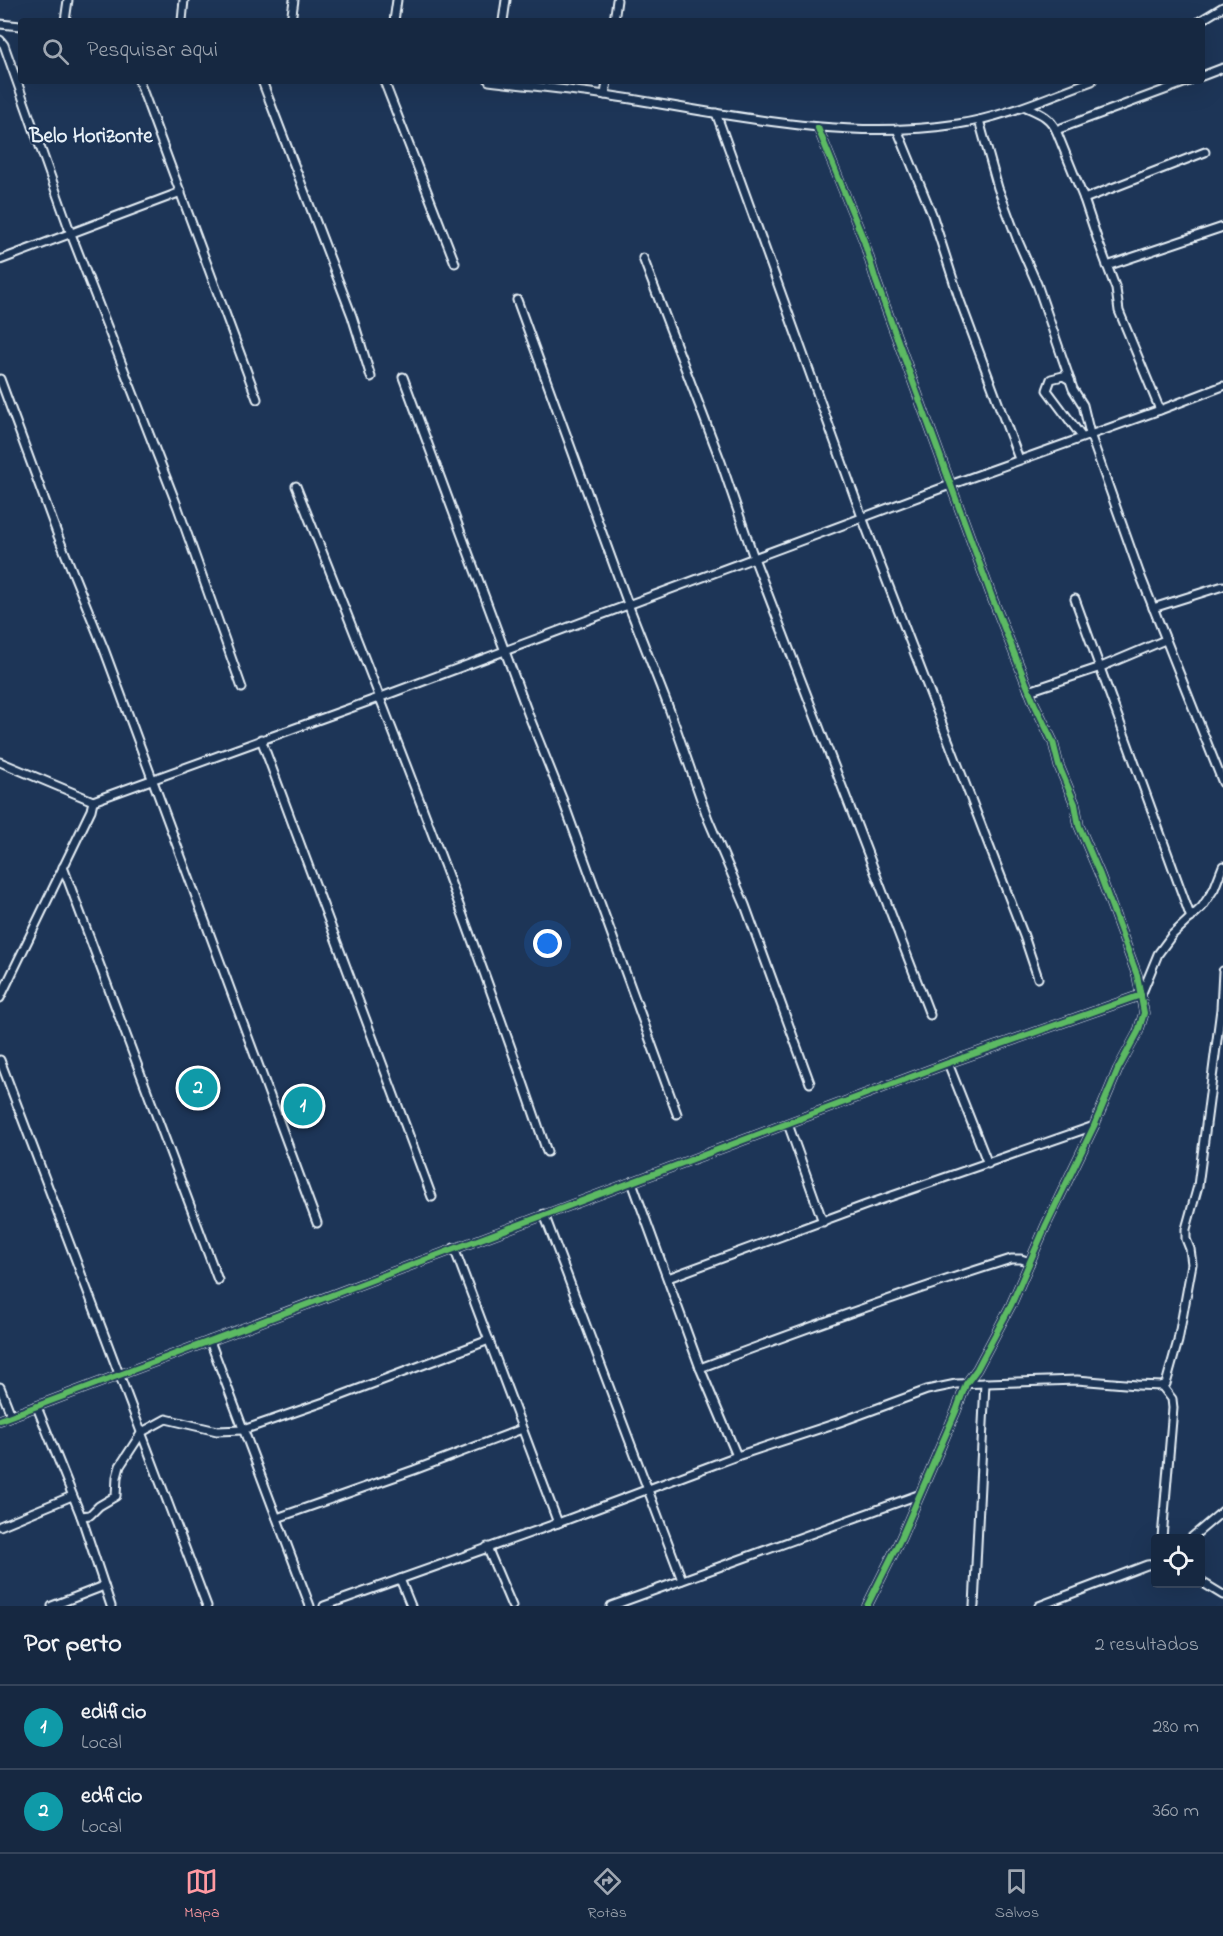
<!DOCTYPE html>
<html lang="pt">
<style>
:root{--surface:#162841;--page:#1f3048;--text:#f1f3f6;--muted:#9ea6b1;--line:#35445a;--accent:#ff9aa2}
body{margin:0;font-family:"Indie Flower",sans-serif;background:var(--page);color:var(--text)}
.controls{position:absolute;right:18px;bottom:18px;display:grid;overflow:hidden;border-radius:6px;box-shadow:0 6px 24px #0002}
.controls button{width:54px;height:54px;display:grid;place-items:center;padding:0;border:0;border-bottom:2px solid var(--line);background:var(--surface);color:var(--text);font:30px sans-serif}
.you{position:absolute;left:548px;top:944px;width:21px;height:21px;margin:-15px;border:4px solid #fff;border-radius:50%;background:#1a73e8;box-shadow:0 0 0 9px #1a73e833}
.badge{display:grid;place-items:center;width:39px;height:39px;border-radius:50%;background:var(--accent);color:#fff;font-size:20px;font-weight:700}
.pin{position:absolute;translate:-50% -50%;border:3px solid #fff;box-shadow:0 2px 6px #0006}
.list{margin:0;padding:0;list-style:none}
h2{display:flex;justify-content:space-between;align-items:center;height:78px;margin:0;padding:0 24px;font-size:26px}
h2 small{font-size:20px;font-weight:400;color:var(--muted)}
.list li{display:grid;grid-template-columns:39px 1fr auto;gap:18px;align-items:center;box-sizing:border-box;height:84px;padding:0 24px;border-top:2px solid var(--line)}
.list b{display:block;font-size:22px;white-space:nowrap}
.list p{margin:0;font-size:20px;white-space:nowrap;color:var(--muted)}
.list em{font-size:20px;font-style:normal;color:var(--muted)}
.icon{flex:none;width:33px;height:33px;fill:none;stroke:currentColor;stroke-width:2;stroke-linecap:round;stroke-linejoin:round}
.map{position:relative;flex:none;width:1223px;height:1606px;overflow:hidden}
.search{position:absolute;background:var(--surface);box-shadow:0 6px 24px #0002;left:18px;right:18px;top:18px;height:66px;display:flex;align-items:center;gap:15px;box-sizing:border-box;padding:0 21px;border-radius:6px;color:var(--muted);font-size:22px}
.sheet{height:246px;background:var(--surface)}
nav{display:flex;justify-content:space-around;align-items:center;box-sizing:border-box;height:84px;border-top:2px solid var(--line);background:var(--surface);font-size:16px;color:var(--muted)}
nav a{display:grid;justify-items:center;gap:3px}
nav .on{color:var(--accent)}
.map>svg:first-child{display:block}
</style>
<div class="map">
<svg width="1223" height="1606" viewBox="0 0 1223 1606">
<rect width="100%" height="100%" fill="#1d3557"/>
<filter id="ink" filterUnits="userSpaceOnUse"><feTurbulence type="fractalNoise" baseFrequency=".0167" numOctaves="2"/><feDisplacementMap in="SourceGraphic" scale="12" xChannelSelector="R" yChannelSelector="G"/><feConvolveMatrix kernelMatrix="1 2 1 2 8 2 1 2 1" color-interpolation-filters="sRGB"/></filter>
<g filter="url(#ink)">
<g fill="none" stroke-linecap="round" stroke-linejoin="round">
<g stroke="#e8f1f8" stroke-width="11">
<g id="street">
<polyline points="65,21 68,0"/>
<polyline points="182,21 184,0"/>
<polyline points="291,21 294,0"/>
<polyline points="394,21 397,0"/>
<polyline points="503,21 506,0"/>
<polyline points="614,21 617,0"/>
<polyline points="1200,21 1223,7"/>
<polyline points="0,24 21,26"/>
<polyline points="0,40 4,45 71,234 178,508 242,688"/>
<polyline points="1202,76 1223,68"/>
<polyline points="139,81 257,399"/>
<polyline points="262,81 352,316 371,377"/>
<polyline points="384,81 455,263"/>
<path d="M489 81C528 86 567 89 606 95 722 113 840 142 958 124 1005 117 1047 97 1092 81"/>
<polyline points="605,95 607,81"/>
<path d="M1026 107C1039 113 1049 116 1056 130L1084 199 1098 241 1116 289 1119 311 1160 410"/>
<polyline points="716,113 862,517 1024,936 1038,978"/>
<polyline points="979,120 998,188 1018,241 1037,284 1073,389 1083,405 1090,434 1139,572 1223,783"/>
<polyline points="818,128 864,241 876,281 993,600 1034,703 1053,742 1059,766 1075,804 1079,826 1100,875 1137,975 1144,1013 1138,1032 1118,1069 1094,1126 1046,1225 1011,1305 977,1369 966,1384 956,1411 901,1538 867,1606"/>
<polyline points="897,129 932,214 959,298 1019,459"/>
<polyline points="1056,130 1189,81"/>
<polyline points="1084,199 1205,152"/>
<polyline points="643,258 721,462 754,558 930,1015"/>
<polyline points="0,260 181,192"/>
<polyline points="1107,266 1223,227"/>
<polyline points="517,300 628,604 670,711 708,819 745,905 810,1083"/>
<polyline points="403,377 529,716 562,798 677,1114"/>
<polyline points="0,379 58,536 104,649 317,1223"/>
<polyline points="1070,380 1063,376 1051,379 1047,390 1082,437"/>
<path d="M296 486C384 706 471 927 547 1152"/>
<polyline points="1075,599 1191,918"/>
<polyline points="1153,608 1223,586"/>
<polyline points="1029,691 1101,667 1165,640"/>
<polyline points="261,739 432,1197"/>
<polyline points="0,762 93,801 91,810 0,998"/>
<polyline points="93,801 381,697 950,485 1160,410 1223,386"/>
<polyline points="63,867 218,1280"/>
<polyline points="1142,993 1158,954 1172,935 1202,907 1214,889 1223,866"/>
<polyline points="0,1060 207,1606"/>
<polyline points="948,1063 988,1164"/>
<polyline points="788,1124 823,1222"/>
<polyline points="632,1182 700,1368 737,1456"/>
<polyline points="544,1214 682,1580"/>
<polyline points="454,1248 558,1523"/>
<polyline points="668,1278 866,1205 1094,1126"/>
<polyline points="210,1341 310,1606"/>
<path d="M700 1368C803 1329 906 1292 1011 1259H1021L1030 1262"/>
<polyline points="1162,1386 1172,1399 1173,1408 1162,1538"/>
<polyline points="0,1387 11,1415"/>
<polyline points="37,1407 81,1516 111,1606"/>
<polyline points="0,1420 948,1063 1141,995"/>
<polyline points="81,1516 90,1515 99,1506 116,1496 117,1477 120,1466 142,1432 166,1419 217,1431 243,1430 324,1402 489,1340"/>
<polyline points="277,1518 414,1470 522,1429"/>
<polyline points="0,1526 72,1496"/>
<polyline points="1191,1538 1223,1511"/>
<polyline points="487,1547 512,1606"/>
<polyline points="400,1579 411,1606"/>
<polyline points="1200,1581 1223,1595"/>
<polyline points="52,1606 104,1586"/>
<polyline points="324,1606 558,1523 737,1456 840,1422 927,1390 956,1384 1077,1380 1137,1385 1162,1386 1166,1384 1178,1341 1192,1264 1190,1249 1186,1239 1186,1229 1198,1186 1221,1009 1223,971"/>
<polyline points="611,1606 918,1495"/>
<polyline points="974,1606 985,1383"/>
<polyline points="1039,1606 1147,1565 1156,1564"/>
</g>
</g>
<use href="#street" stroke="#1d3557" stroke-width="7"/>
<g stroke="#1d3557" stroke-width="10">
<g id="cycleway">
<polyline points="818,128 864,241 876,281 993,600 1034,703 1053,742 1059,766 1075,804 1079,826 1100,875 1137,975 1144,1013 1138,1032 1118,1069 1094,1126 1046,1225 1011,1305 977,1369 966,1384 956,1411 901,1538 867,1606"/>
<polyline points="0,1420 948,1063 1141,995"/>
</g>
</g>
<use href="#cycleway" stroke="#5cba63" stroke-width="6"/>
</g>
</g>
<g text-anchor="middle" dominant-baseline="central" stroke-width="4.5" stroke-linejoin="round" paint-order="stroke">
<g font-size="21" font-weight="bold" fill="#e8f1f8" stroke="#1d3557">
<text x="91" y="137">Belo Horizonte</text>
</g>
</g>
</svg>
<div class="controls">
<button><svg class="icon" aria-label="locate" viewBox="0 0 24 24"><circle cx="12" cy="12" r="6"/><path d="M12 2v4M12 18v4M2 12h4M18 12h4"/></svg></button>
</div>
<div class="you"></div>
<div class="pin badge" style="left:303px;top:1106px;background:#0f9aa8">1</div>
<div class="pin badge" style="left:198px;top:1088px;background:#0f9aa8">2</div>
<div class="search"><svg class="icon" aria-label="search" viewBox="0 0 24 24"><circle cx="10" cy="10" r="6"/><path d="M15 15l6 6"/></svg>Pesquisar aqui</div>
</div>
<section class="sheet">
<h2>Por perto<small>2 resultados</small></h2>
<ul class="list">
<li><span class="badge" style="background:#0f9aa8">1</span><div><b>edificio</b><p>Local</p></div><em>280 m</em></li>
<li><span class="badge" style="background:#0f9aa8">2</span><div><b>edficio</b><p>Local</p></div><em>360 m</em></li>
</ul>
</section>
<nav>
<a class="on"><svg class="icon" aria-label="map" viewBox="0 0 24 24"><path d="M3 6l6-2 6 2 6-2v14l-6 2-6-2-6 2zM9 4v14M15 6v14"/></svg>Mapa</a>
<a><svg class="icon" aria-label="directions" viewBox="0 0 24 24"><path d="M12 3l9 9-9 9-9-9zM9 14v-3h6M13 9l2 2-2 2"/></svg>Rotas</a>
<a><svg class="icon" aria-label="saved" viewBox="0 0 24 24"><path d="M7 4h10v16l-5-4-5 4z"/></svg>Salvos</a>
</nav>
